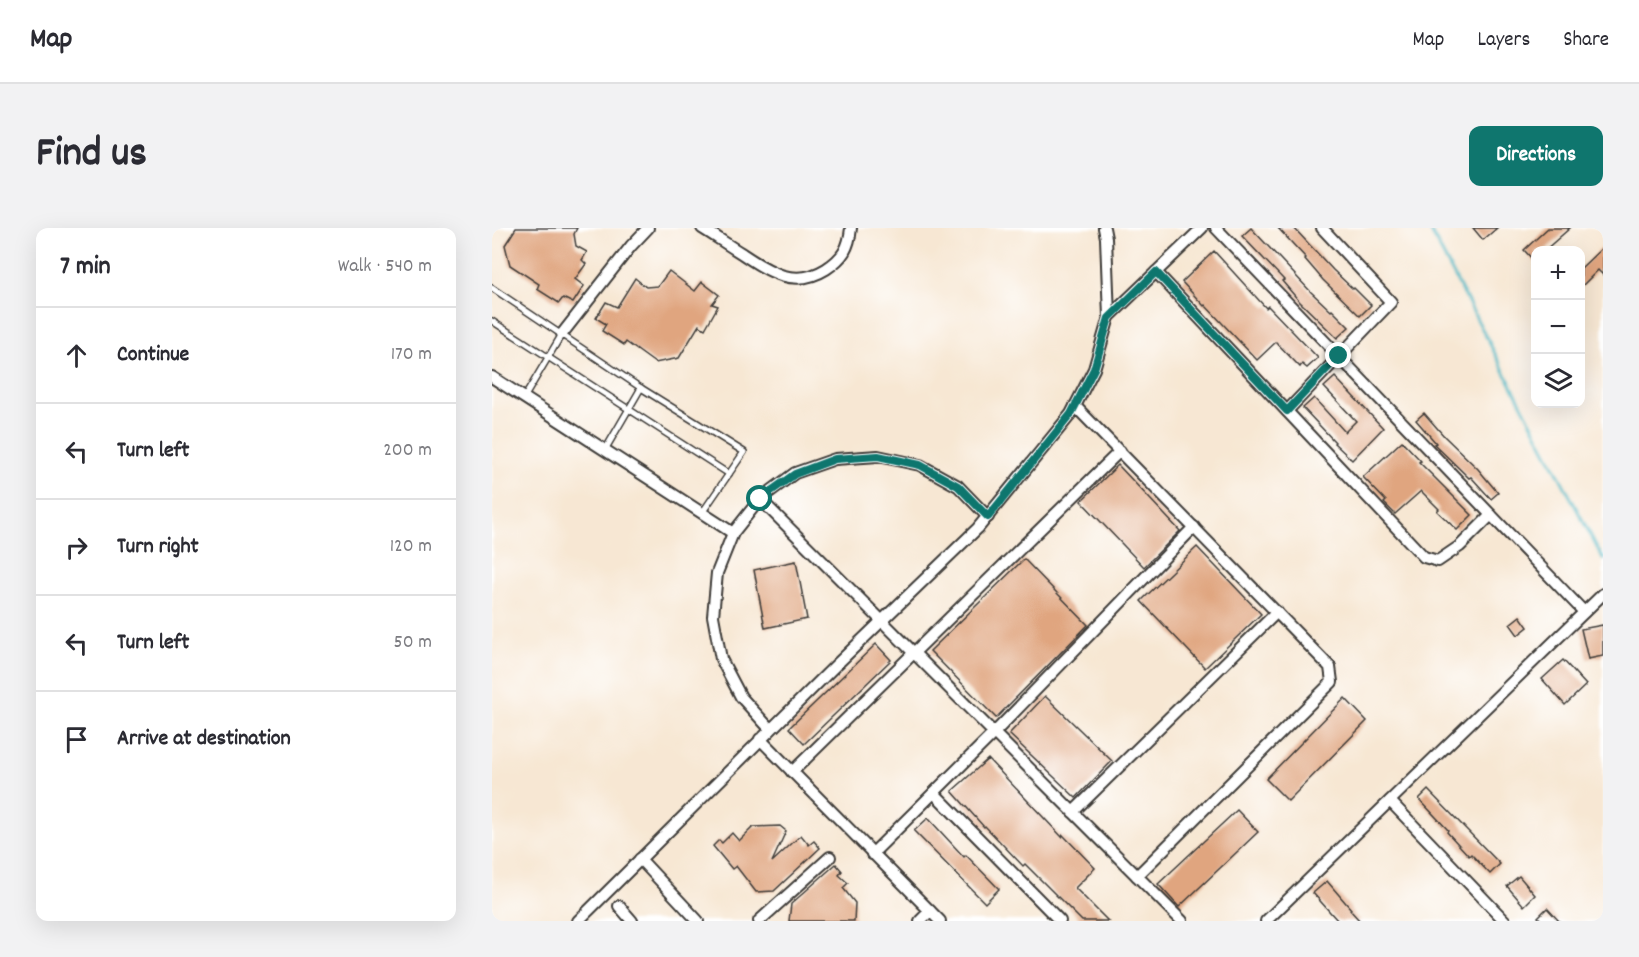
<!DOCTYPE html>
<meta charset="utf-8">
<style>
:root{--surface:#fff;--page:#f2f2f3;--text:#2b2b33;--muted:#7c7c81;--line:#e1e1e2;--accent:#0f766e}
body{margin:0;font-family:Dekko,sans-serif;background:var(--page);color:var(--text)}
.controls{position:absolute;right:18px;top:18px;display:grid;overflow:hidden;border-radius:12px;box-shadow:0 6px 24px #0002}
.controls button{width:54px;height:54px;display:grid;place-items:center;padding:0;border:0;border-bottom:2px solid var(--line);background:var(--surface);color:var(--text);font:30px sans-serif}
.stop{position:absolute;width:18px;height:18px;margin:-14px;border:4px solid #0f766e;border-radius:50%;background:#fff}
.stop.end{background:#0f766e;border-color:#fff;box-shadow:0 2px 6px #0008}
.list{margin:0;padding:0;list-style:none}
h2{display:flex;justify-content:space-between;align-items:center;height:78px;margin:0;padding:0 24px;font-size:26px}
h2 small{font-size:20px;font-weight:400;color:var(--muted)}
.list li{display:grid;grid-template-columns:39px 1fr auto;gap:18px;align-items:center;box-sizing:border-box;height:96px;padding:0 24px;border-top:2px solid var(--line)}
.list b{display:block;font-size:22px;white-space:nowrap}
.list em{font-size:20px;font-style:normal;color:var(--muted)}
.icon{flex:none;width:33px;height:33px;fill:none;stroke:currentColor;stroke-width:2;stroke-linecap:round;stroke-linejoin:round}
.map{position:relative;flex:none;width:1111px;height:693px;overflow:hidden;border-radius:12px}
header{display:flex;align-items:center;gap:36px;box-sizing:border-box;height:84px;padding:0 30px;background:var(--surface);border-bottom:2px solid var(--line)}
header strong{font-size:28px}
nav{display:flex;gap:33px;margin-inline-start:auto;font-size:21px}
.intro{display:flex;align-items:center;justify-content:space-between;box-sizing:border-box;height:144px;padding:0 36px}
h1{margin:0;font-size:42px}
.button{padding:15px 27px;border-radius:12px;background:var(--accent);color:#fff;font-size:21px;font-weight:700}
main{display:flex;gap:36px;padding:0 36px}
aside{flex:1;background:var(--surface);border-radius:12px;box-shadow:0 6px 24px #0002}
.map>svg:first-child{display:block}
</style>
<header>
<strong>Map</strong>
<nav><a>Map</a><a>Layers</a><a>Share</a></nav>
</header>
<div class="intro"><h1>Find us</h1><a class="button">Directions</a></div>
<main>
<aside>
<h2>7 min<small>Walk · 540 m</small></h2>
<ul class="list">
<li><svg class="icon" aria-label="ahead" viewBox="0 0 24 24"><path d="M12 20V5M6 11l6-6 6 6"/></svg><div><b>Continue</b></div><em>170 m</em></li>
<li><svg class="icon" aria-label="left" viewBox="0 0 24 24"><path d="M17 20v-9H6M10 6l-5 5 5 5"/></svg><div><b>Turn left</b></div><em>200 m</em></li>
<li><svg class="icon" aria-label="right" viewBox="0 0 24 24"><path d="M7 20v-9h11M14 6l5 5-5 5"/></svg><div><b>Turn right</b></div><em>120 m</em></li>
<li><svg class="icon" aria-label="left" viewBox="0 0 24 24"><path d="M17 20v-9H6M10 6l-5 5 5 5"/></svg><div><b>Turn left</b></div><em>50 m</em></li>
<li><svg class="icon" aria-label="arrive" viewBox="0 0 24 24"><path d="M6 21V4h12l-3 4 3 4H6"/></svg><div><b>Arrive at destination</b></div></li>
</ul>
</aside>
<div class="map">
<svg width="1111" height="693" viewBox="0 0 1111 693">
<rect width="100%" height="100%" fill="#fff"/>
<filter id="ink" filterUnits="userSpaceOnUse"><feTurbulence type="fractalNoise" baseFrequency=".0167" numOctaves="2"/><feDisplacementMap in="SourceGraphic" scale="12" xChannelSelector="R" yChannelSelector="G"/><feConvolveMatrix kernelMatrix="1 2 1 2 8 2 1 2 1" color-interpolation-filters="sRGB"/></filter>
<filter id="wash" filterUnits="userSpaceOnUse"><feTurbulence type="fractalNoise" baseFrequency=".008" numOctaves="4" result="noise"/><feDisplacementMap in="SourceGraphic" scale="24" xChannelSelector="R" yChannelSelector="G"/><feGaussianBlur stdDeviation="1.35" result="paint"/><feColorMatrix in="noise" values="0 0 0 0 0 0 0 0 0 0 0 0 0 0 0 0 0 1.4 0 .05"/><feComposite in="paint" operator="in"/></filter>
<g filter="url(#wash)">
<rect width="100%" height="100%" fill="#f7e7d3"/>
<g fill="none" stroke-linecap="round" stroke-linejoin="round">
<polyline stroke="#45b3bf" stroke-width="3" points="937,0 1111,331"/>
</g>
<g id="blocks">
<g fill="#e0a57f">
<polygon points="24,0 85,0 82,6 84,18 95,24 90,32 94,36 83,51 92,58 81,75 71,70 67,75 45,61 47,56 18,37 13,17"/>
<polygon points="759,0 819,64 839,83 840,82 857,99 845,110 808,74 790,53 792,52 750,8"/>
<polygon points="786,0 802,0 841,42 861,61 862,60 879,77 868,88 831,52 813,31 814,30"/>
<polygon points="981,0 1005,0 991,12"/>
<polygon points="1056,0 1078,0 1053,22 1044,22 1044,35 1032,22"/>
<polygon points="1111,19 1111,47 1106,42 1089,59 1089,40"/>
<polygon points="722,23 774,80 776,78 826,130 815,140 810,136 808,139 784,114 765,132 713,77 712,78 690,54"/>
<polygon points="177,43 203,63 210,54 227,67 220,76 226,78 213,101 207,97 187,130 163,135 134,114 132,117 110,103 114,96 104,90 114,74 125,79 143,50 154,59 166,58"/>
<polygon points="843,149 891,200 860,232 842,215 843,214 811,180 822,170 853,204 864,193 832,159"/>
<polygon points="932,185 952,208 986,241 1006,265 999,271 979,249 977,250 942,216 944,215 924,192"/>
<polygon points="910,213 929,233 927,234 980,287 965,302 945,283 947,281 929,263 903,286 892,275 894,273 871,249"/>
<polygon points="626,237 688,303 652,339 589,273"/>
<polygon points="705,319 769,386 713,440 649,373"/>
<polygon points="532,331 596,397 504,490 438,423"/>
<polygon points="304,333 315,391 273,400 262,342"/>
<polygon points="1028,388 1036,399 1026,407 1018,396"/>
<polygon points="1111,397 1111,428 1096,431 1089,401"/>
<polygon points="384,416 399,432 312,516 297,500"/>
<polygon points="1071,432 1094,457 1073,477 1050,451"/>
<polygon points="553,468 620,533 584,570 517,506"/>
<polygon points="853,470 875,493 796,573 774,551"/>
<polygon points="496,531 570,609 571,607 603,640 583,660 616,693 590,693 533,636 531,638 493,598 492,599 460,563"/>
<polygon points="936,562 1008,636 998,646 979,626 977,628 955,604 956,602 927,571"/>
<polygon points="745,582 766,604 687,679 666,656"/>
<polygon points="436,590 472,629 474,627 507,661 493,675 422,603"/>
<polygon points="288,598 294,603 280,634 309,607 317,617 322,613 328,620 282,663 264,664 244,638 240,641 221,618 227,612 230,615 240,605 247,613 261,599"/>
<polygon points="344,636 350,643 347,647 356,655 351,660 363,675 362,693 297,693 299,676"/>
<polygon points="1027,648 1043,667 1032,678 1015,658"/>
<polygon points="835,653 859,681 858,682 868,693 846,693 821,665"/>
<polygon points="1055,680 1067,693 1050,693 1046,689"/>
</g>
</g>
</g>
<g filter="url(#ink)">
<use href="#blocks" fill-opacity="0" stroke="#3d3a37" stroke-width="1.5"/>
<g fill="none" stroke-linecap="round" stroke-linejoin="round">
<g stroke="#3d3a37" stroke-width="8">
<g id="lane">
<polyline points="0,60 149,160 252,224 210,285"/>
<polyline points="0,93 237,246"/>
<polyline points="32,170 70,106"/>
<polyline points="113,222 149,160"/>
</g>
</g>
<g stroke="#3d3a37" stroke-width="14">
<g id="street">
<path d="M210 0C223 8 236 17 249 25 276 43 302 61 334 41 351 30 357 20 359 0"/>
<polyline points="724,0 1092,384"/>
<polyline points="664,44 932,329 946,333 968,318 999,287"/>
<polyline points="617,89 710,0"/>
<polyline points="70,106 139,18 156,0"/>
<polyline points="0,149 241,305"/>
<polyline points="583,178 838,439 840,454 645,648"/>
<polyline points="795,183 899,74 830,0"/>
<polyline points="268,271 690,693"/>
<polyline points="278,501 249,469 229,431 221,388 225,345 241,305 268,271 303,245 343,231 386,228 428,237 466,258 496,289"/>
<polyline points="268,511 448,693"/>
<polyline points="300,544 628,223"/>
<polyline points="442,565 568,693"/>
<polyline points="898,573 1013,693"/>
<polyline points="581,584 785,384"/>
<polyline points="380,626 502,505 702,299"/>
<polyline points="148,631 206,693"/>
<polyline points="127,678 140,693"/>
<polyline points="86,693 344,437 486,300 579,186 602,141 617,89 614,10 612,0"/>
<polyline points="267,693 338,629"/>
<polyline points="428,693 438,683"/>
<polyline points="774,693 1111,366"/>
</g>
</g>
<use href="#lane" stroke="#fff" stroke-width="5"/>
<use href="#street" stroke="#fff" stroke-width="10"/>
</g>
</g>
<g fill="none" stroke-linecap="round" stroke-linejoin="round" filter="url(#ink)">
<polyline stroke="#0f766e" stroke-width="8" points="268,271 303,246 343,231 386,228 428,237 466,258 496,289 579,186 602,141 617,90 664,44 795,183 847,128"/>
</g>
</svg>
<div class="controls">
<button>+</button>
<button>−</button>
<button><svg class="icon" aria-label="layers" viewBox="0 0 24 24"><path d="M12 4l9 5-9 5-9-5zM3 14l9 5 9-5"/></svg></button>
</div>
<div class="stop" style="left:268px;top:271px"></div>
<div class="stop end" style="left:847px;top:128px"></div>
</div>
</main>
